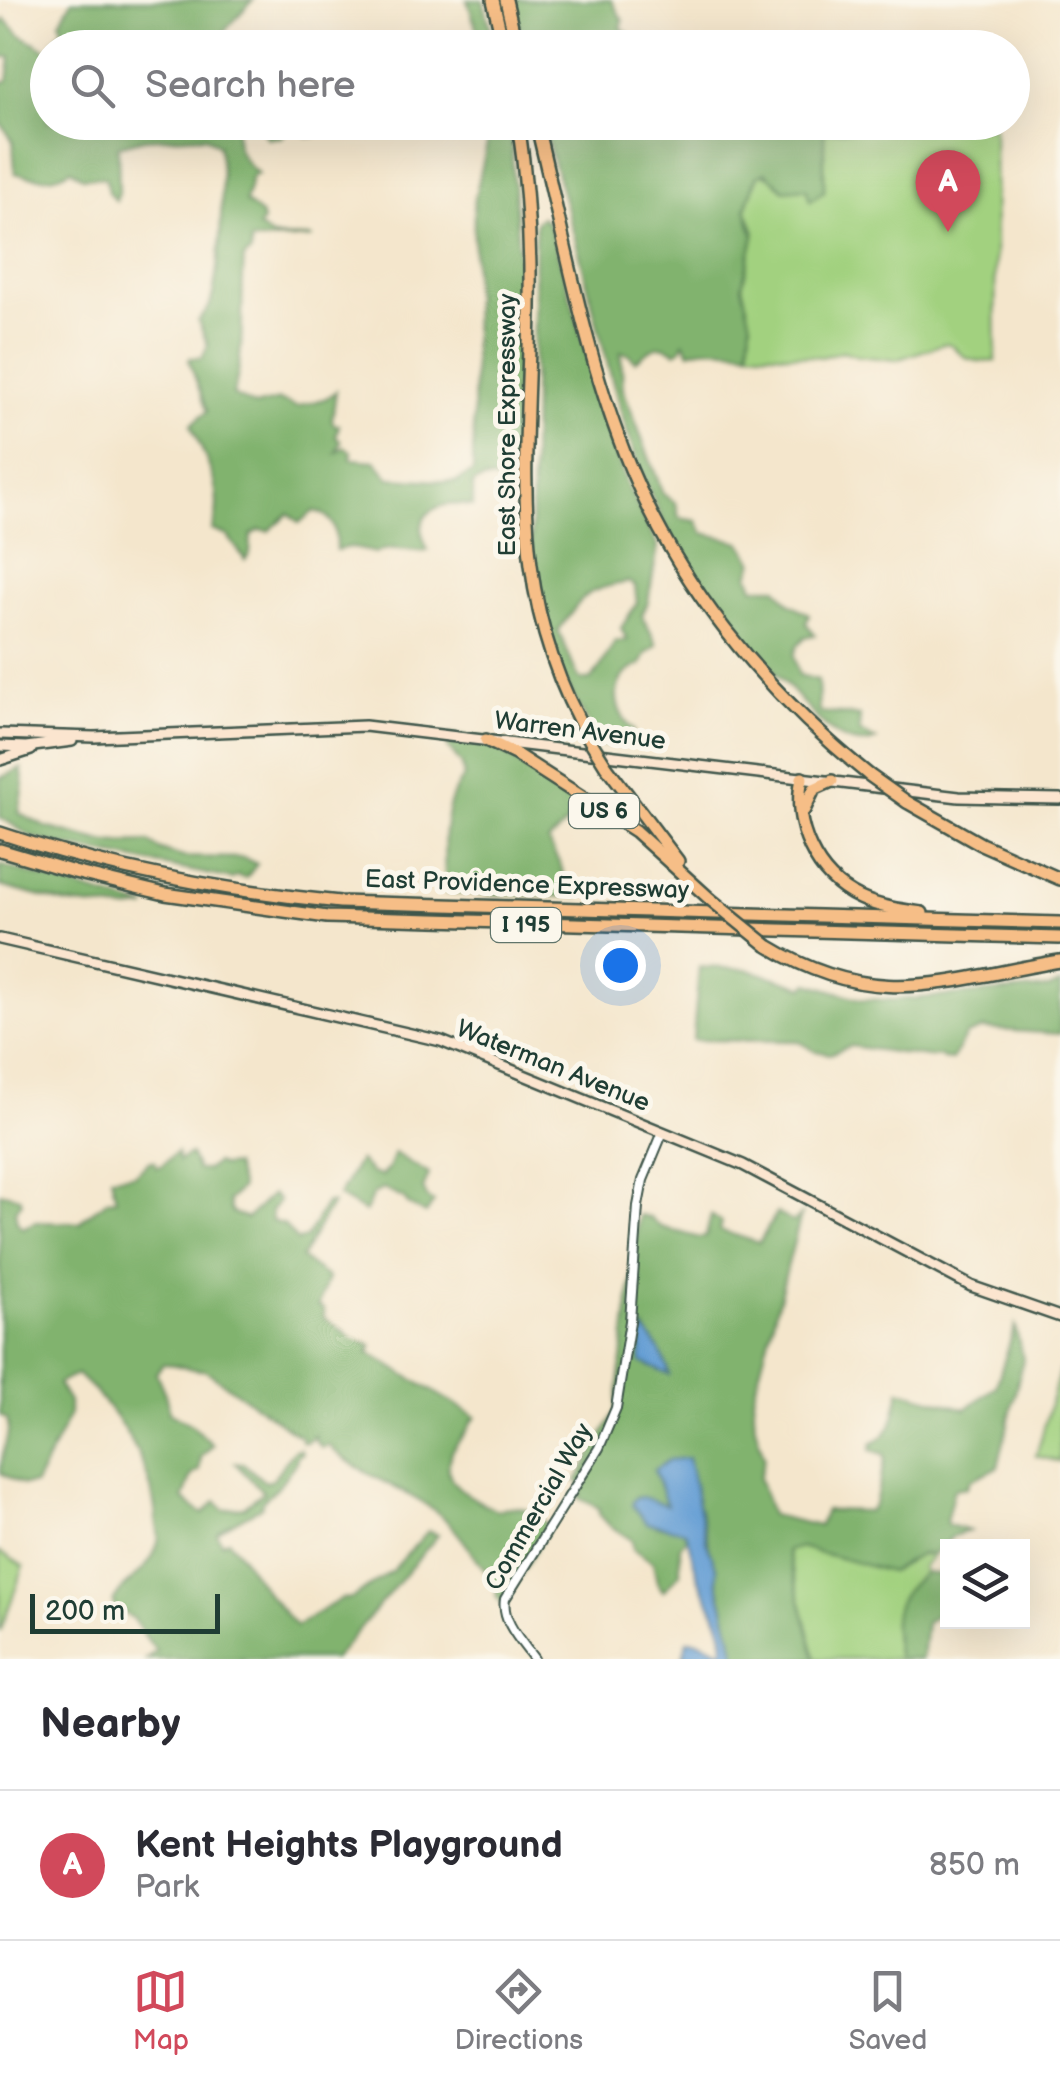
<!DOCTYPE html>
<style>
:root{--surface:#fff;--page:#f2f2f3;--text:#2b2b33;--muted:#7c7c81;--line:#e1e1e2;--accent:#d1495b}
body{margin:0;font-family:"Balsamiq Sans",sans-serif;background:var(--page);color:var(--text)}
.controls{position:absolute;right:30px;bottom:30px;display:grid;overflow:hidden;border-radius:0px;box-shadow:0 10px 40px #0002}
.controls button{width:90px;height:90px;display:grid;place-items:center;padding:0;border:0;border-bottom:2px solid var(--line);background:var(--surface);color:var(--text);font:50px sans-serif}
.scale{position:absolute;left:30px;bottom:25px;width:190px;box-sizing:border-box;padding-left:10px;border:5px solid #1f3d34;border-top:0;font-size:28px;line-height:35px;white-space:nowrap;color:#1f3d34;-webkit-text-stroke:8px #fbf7ec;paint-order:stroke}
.you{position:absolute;left:620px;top:965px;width:35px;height:35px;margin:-25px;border:8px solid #fff;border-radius:50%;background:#1a73e8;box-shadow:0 0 0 15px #1a73e833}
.badge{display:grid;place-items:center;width:65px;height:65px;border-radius:50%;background:var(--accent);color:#fff;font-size:32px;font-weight:700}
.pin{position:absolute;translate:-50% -82px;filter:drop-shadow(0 2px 5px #0008)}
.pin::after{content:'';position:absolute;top:52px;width:35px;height:30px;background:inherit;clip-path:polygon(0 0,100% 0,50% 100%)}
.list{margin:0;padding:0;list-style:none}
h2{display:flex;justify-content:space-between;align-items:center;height:130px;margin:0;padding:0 40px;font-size:42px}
h2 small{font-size:32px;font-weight:400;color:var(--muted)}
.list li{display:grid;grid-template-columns:65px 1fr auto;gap:30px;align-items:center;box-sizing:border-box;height:150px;padding:0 40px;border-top:2px solid var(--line)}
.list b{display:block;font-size:38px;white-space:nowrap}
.list p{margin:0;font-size:32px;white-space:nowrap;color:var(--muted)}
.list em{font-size:32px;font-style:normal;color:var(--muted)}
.icon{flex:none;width:55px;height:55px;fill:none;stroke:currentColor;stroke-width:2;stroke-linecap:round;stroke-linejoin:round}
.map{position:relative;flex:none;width:1060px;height:1659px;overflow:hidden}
.search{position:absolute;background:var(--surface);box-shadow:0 10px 40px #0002;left:30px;right:30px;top:30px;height:110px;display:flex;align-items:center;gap:25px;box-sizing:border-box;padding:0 35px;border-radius:55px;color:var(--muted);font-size:38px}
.sheet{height:280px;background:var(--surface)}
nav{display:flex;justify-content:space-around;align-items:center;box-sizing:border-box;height:140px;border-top:2px solid var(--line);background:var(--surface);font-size:28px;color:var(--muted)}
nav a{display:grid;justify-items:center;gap:5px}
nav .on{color:var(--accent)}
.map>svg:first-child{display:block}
</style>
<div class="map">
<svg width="1060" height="1659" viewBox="0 0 1060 1659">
<rect width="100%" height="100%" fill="#fbf7ec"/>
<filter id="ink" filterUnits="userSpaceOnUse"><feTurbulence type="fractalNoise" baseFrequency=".01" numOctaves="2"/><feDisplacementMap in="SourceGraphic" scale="20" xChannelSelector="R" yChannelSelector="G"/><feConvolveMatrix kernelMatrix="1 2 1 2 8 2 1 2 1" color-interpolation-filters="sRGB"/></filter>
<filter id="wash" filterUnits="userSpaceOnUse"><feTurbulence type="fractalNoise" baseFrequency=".0048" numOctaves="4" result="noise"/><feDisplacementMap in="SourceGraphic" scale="40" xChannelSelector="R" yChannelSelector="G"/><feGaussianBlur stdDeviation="2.25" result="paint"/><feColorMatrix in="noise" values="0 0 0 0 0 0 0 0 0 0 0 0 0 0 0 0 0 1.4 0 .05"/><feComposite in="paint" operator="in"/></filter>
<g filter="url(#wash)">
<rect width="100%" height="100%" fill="#f4e6cc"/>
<g fill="#a2d17f" stroke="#60875a" stroke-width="2.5">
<path d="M994 126 996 361C979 363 964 361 952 345L946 343 896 360 858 356 843 351 822 357 749 351 751 323 742 286 755 232 746 208 759 173 824 191V131Z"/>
<polygon points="1060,1369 1060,1462 1036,1456"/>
<path d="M800 1547 890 1572 921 1554 933 1555 922 1567 924 1573C891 1602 890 1618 898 1659H816L787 1551Z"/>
<polygon points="0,1552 24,1566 0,1632"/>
</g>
<g fill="#81b36e" stroke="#507851" stroke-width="2.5" fill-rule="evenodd">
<polygon points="72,0 253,0 210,47 50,47 63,28 60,22"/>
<polygon points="467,0 483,0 496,47 460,47 458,42 478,33"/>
<polygon points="512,0 611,0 623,21 621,28 635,39 636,47 524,47"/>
<path d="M5 19 19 34 47 50 48 122 243 123 238 124C232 147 242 159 258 174L252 176 245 202 261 215 263 221 258 227 272 237 313 238 251 241V252L244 258C240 305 246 350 233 395L255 406 279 400 297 407C311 400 325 403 336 391L332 420 334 425H339L336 437 341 441 337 452 344 447 352 452 351 459 375 461 390 478 456 482 473 472 474 201 492 123H510L522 307 516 490C502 480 489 475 473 484V506C441 499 408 512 428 550L425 551C407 552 392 544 376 553L349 547 336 550C336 532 335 515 314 511L299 523 289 513 269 531 259 530 251 535 250 553 245 560 228 536 212 530C227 492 205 459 191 425L207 411 189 361 190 358H202L208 345 198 321C200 319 207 311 208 309 220 287 226 171 218 145L205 136 144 139 118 146 119 192 116 201 108 192 106 178 82 177 71 169C54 181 34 178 15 173L13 141 0 122V82L8 81 11 57H0V26Z"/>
<polygon points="288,122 311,123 319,129 315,136 308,136 298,127 289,128 281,137 268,138 261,129 248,123 259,123 270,131"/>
<path d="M788 122 799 130 824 131V191L810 201 806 188 784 190 765 172 756 177 746 208 754 237 742 286 751 323 749 351C733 350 705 345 690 352L684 342 681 349 675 352C658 338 646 354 635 361L629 354 621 352 623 389 663 494 676 503 679 518 697 521 703 533 741 542 754 562 749 575 754 587H776L789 603 809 614 806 623 815 635 805 637 797 646 794 656 799 675 818 680 819 712 860 716 859 732 876 740C843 755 813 714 792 691 752 648 713 606 682 555 633 475 612 382 589 291 575 235 558 179 542 123Z"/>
<path d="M542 217 548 223 564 273 611 441 628 487 658 546 648 602 642 615 657 645 646 654 641 665C608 677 612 710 634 731 626 745 615 747 599 744L561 673 547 636 531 552 535 239 536 221ZM629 582 635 586 637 603 621 628 627 640 616 641C606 654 602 669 590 680H581C571 669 568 646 558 631 586 594 582 590 629 582Z"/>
<path d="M449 735 485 739 569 799 573 804 572 818 548 842 561 866 566 885 578 897 446 893C444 857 439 806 464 777L462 765 448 747Z"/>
<polygon points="21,768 24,785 19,813 46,827 107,843 149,842 161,850 183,857 244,858 257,864 246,878 237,876 232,879 55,844 32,837 0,817 0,778"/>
<polygon points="0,865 147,908 124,910 68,904 0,886"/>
<polygon points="699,967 747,969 804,987 809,983 860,999 893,1000 1050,988 1060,984 1060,1034 983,1029 966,1035 952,1060 943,1059 940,1056 928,1057 850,1046 830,1054 816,1051 797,1041 693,1040"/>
<path d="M177 1152 178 1161 190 1154 197 1170H206L216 1163 222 1166 234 1165 241 1188 228 1201 231 1212 247 1219 272 1194 279 1201 271 1211 272 1221 284 1225 297 1241 306 1238 326 1203H332L301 1258 328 1278 318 1306 324 1309 323 1317 354 1339 372 1345 369 1353 476 1417C470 1423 469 1430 463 1436 429 1474 459 1493 497 1510 523 1501 530 1513 550 1526L503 1605 496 1596 498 1587C477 1562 459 1528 434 1510 403 1489 353 1470 328 1445L322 1448 315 1440V1435L308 1442H302L301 1437 205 1370C190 1371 178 1363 163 1364L156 1373 168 1401 169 1412 193 1426 213 1445 201 1457 199 1471 192 1475 183 1499 203 1514 216 1501 224 1510 244 1507 263 1492 235 1463H243L265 1482 272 1480 294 1450 300 1449 302 1453 297 1456 296 1462 277 1488 262 1501V1506C250 1515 221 1527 217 1534L222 1543 228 1540 234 1546 267 1593 296 1626 341 1599 352 1598 392 1571 428 1531 438 1535 334 1659H146L156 1651 132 1618 114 1607 113 1602C126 1577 150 1574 158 1542 160 1535 157 1527 156 1519 152 1463 118 1411 77 1374L58 1384 69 1402V1416L35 1484 23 1485 1 1473C0 1451 12 1434 7 1419L0 1415V1192L20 1197 22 1202 15 1210 17 1222 22 1228 36 1222 80 1223C87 1211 99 1210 107 1200L116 1199 111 1177 135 1174 150 1161H155L156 1167 161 1166Z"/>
<polygon points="394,1153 429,1174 423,1189 428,1199 434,1202 426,1214 410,1206 403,1198 383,1189 373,1194 365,1212 338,1196 359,1160 371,1173 381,1176 388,1169"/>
<path d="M777 1213 793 1222 801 1215 753 1397 755 1426 764 1457 759 1478 771 1515 819 1526 825 1510 870 1511 875 1504 885 1459 884 1454 871 1450 872 1444C895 1433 895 1412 900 1390L966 1409 996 1386 1015 1326 1023 1359 998 1467 970 1480 967 1487 954 1489 946 1521 948 1525 969 1531 953 1536 933 1555 921 1554 890 1572 800 1547 787 1551 816 1659H737L687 1459 669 1460 654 1470 667 1506 637 1497 656 1526 681 1528 687 1537 680 1546V1573L663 1591 657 1582 653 1562 633 1549 632 1540 609 1525 599 1514V1508L579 1498 584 1486 577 1481 616 1411 639 1215 649 1217 661 1227 700 1238 706 1236 711 1215 721 1222 719 1230 759 1243ZM645 1329 666 1367 668 1374C641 1362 638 1365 640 1334Z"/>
<path d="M924 1573 947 1575V1607L926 1623 922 1659H898C891 1616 889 1603 924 1573Z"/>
</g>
<g fill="#659ed4" stroke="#426e84" stroke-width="2.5">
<path d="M642 1329C653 1336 668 1363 669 1375L641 1362Z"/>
<path d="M688 1458 706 1541 717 1569V1581L737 1659H683L687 1640 700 1641 722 1651C729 1628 706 1599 698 1577 693 1562 690 1546 685 1531L647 1523 632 1505 634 1499 642 1497 667 1505 654 1470 669 1460Z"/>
</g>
</g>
<g filter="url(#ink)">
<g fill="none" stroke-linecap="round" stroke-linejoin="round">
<g stroke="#3f564b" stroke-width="12">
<path id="tertiary" d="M534 1659C522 1642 501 1621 505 1599L599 1448 616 1408 630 1321 638 1206 643 1180 663 1132"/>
</g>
<g stroke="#3f564b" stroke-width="14">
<g id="secondary">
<polyline points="0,734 94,737 365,726 959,797 1060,799"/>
<polyline points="0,746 26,747 72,741"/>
<polyline points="0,760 31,750"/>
<polyline points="0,939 441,1041 743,1165 971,1286 1060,1317"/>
</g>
</g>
<g stroke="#3f564b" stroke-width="16">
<g id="motorway">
<polyline points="493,0 504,48"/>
<polyline points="506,0 517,48"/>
<path d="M518 122C527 183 531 244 530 305 528 465 505 595 591 742"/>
<path d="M536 122C563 232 583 347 624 452 674 581 762 689 869 775"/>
<polyline points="486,740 515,754 635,831 710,899"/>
<polyline points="606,766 678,861"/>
<path d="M802 778C792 825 815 877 860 898 879 907 901 910 922 913"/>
<polyline points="907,802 981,844 1060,879"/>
<polyline points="804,810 814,789 832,781"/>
<path d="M0 833C110 870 225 891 340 902L1060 923"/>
<polyline points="0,850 74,872 165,894 327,917 1060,938"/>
<path d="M768 946C876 1012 946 980 1060 961"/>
</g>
</g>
<use href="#tertiary" stroke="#fff" stroke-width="8"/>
<use href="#secondary" stroke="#fbe5cf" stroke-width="9"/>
<use href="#motorway" stroke="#f6be87" stroke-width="11"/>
<g stroke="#3f564b" stroke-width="16" stroke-linecap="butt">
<g id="motorway-bridge">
<polyline points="591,742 606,766"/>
<polyline points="869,775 907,802"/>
<polyline points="710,899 768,946"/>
</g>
</g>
<use href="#motorway-bridge" stroke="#f6be87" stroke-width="11"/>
</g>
</g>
<g text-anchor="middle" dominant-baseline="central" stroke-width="10" stroke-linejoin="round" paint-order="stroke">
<g fill="#fbf7ec" stroke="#61756b" stroke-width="2.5">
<rect x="569" y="794" width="70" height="34" rx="8"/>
<rect x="491" y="908" width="70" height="34" rx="8"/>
</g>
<g font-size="22" font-weight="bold" fill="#1f3d34">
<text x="604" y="811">US 6</text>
<text x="526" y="925">I 195</text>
</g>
<g font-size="25" fill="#1f3d34" stroke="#fbf7ec">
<text transform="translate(507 425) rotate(-90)">East Shore Expressway</text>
<text transform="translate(580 731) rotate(7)">Warren Avenue</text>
<text transform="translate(527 885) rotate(2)">East Providence Expressway</text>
<text transform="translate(553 1066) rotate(22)">Waterman Avenue</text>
<text transform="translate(539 1507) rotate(-60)">Commercial Way</text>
</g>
</g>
</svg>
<div class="controls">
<button><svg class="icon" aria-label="layers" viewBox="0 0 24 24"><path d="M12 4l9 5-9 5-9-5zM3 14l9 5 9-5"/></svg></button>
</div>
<div class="scale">200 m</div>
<div class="you"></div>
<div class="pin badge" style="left:948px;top:232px">A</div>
<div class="search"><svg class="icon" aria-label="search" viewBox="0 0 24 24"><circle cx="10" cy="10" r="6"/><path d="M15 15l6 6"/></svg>Search here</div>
</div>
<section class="sheet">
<h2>Nearby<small></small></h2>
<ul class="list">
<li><span class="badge">A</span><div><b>Kent Heights Playground</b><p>Park</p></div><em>850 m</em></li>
</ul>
</section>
<nav>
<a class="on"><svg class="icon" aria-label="map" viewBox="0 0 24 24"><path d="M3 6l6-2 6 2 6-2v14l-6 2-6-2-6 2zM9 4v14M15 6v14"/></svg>Map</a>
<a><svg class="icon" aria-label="directions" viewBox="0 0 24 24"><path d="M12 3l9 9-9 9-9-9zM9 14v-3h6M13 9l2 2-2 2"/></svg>Directions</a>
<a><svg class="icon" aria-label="saved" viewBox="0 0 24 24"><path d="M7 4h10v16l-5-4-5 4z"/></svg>Saved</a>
</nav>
